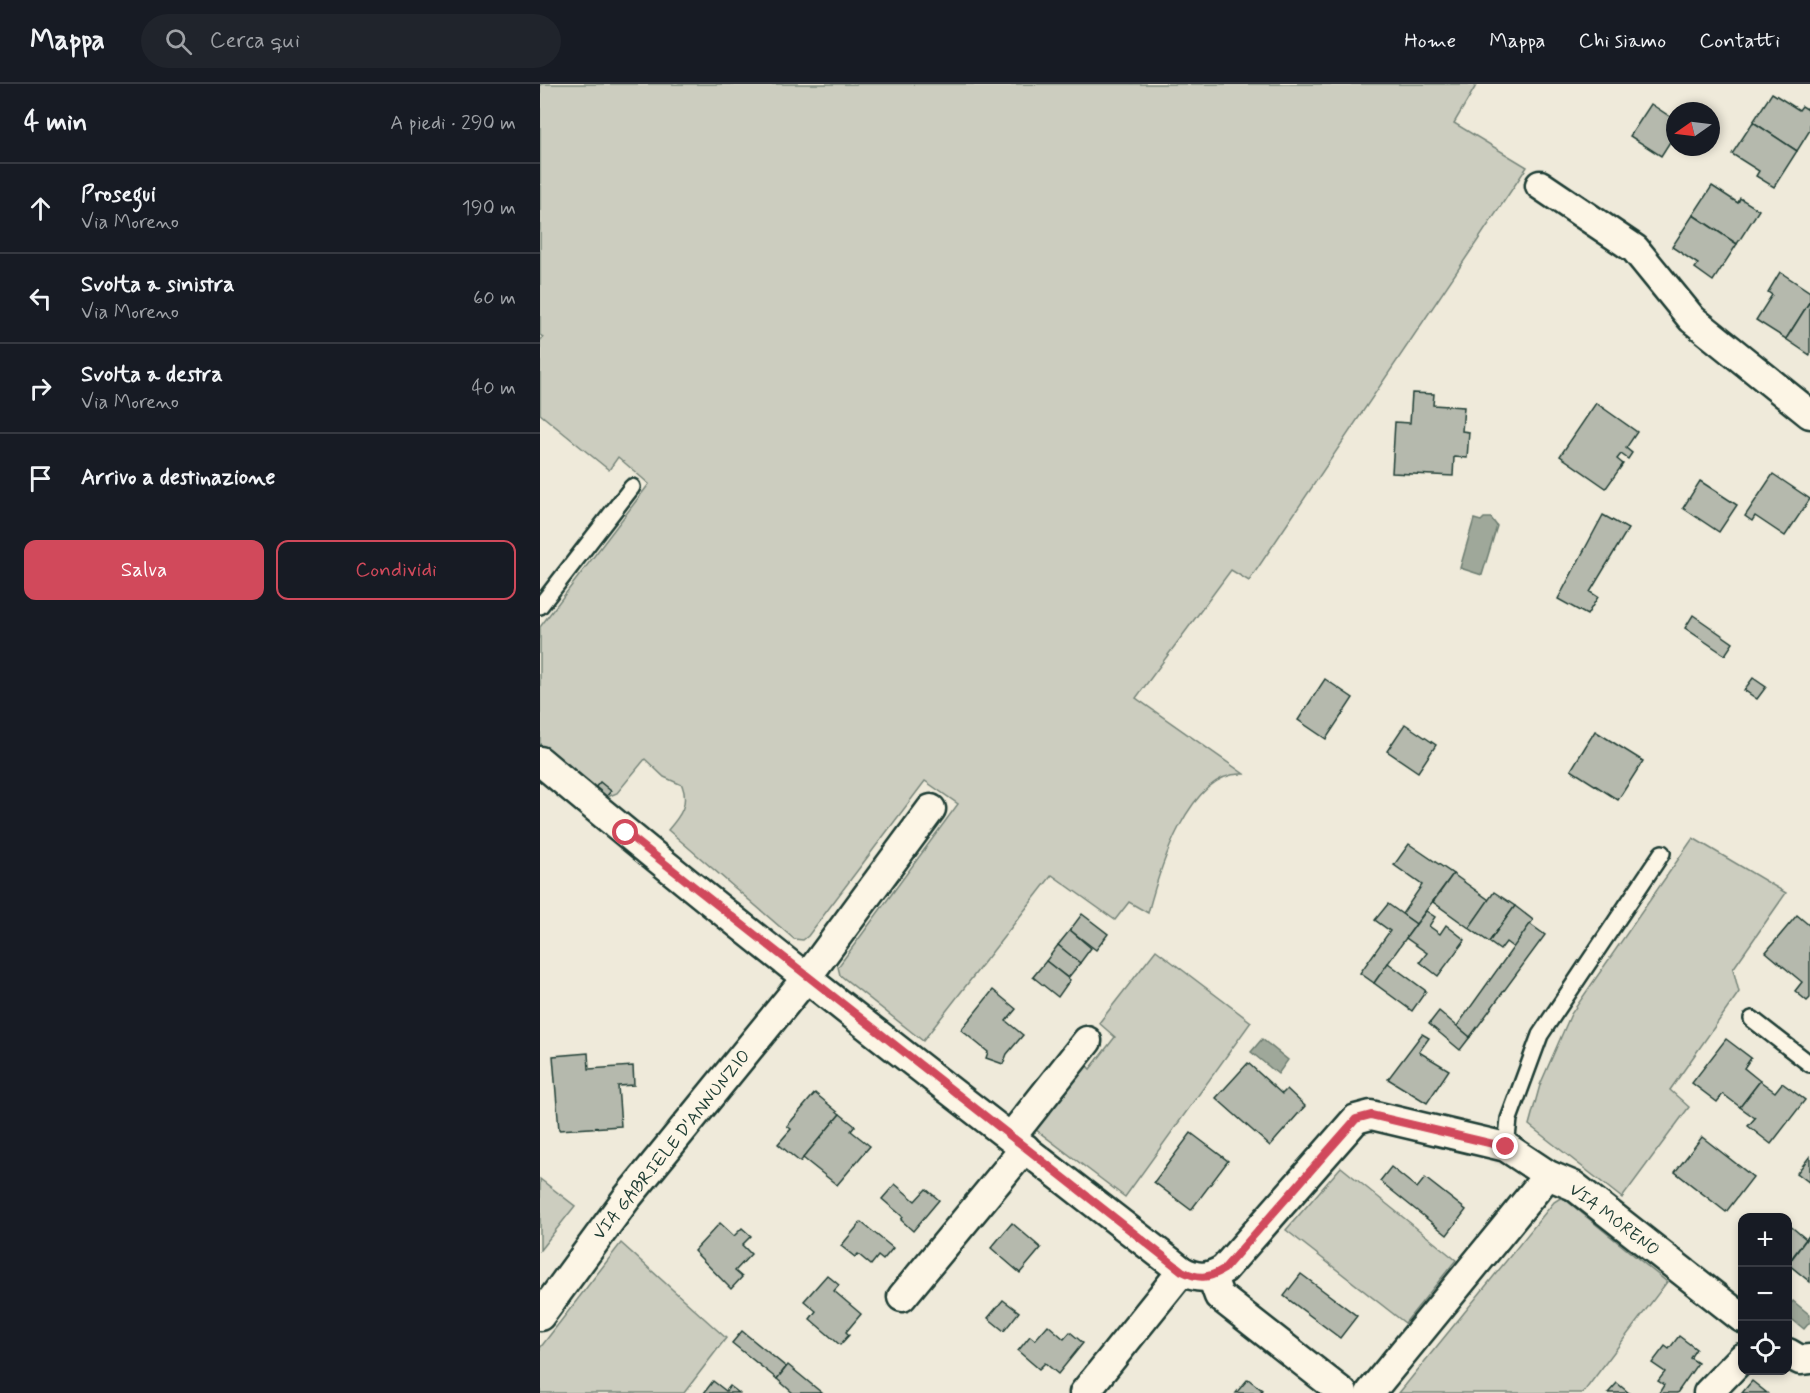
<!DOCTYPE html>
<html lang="it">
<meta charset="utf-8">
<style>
:root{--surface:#171b24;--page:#20242c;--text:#f1f3f6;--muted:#9ea1a6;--line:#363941;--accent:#d1495b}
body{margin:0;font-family:Mynerve,sans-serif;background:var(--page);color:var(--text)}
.controls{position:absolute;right:18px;bottom:18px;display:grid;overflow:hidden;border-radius:12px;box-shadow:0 3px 9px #0003}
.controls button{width:54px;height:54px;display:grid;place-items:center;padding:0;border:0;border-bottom:2px solid var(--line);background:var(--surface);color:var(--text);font:30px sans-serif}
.compass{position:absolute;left:1126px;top:18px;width:54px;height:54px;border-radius:50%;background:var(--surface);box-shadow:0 3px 9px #0003;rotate:256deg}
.stop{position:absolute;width:18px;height:18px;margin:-14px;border:4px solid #d1495b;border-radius:50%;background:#fff}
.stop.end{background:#d1495b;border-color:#fff;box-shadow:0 2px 6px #0008}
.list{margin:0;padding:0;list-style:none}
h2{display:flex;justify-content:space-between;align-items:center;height:78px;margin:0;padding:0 24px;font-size:26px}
h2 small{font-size:20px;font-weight:400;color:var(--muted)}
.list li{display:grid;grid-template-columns:39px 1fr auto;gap:18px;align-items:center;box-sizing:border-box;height:90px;padding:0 24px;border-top:2px solid var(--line)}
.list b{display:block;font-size:22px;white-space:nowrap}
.list p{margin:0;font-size:20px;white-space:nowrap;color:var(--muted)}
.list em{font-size:20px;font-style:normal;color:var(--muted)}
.actions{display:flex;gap:12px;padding:18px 24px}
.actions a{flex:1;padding:14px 0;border:2px solid var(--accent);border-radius:12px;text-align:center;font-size:21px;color:var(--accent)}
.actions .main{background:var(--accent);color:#fff}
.icon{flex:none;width:33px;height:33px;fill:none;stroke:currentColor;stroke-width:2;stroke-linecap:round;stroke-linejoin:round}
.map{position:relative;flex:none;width:1270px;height:1309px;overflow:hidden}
header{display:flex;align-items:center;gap:36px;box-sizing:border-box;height:84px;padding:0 30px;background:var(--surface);border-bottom:2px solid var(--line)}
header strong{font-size:28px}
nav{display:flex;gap:33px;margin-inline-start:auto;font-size:21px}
.search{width:420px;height:54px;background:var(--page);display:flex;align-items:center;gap:15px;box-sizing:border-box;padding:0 21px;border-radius:33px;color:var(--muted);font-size:22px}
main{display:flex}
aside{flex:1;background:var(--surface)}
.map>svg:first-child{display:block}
</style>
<header>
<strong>Mappa</strong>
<div class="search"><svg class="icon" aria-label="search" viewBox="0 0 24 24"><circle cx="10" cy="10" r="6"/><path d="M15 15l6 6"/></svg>Cerca qui</div>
<nav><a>Home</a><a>Mappa</a><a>Chi siamo</a><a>Contatti</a></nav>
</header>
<main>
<aside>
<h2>4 min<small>A piedi · 290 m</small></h2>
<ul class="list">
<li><svg class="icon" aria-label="ahead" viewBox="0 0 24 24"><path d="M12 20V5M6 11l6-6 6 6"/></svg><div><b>Prosegui</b><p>Via Moreno</p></div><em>190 m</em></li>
<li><svg class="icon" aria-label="left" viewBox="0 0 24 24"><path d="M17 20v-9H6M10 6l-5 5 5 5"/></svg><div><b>Svolta a sinistra</b><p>Via Moreno</p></div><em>60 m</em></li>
<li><svg class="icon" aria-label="right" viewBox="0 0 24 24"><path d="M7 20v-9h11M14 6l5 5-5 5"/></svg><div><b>Svolta a destra</b><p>Via Moreno</p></div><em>40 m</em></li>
<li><svg class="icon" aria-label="arrive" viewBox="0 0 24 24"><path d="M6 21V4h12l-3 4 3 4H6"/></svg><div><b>Arrivo a destinazione</b></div></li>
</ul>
<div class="actions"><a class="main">Salva</a><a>Condividi</a></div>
</aside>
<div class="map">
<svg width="1270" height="1309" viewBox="0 0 1270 1309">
<rect width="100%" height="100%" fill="#efeada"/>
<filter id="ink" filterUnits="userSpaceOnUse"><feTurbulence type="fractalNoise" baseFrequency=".0167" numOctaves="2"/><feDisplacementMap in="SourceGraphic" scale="12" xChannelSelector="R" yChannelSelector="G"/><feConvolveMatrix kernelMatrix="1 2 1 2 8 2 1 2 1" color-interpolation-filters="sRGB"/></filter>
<g filter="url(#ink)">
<g fill="#cccdbf" stroke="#76857a" stroke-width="1.5">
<path d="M0 0H937L914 39 987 83 709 497 691 486 596 614 704 690C649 686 619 787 608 829L589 818 575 836 512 791 383 957 300 891 298 883 418 720 385 697 268 852 263 856 254 855 128 746C141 731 149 720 142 701L124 693 105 675 77 709 65 714 71 707 60 698 54 705 0 660V543L109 400 78 373 69 386 0 330V257L3 253 0 251Z"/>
<polygon points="1153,754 1246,809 1193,885 1199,908 1130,1006 1149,1023 1082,1114 989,1041 1000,1001 1031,930"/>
<polygon points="616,866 711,938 585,1113 495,1045 545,980 550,985 575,953 559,939"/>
<polygon points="801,1083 916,1176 865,1239 746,1146"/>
<polygon points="0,1095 35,1122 0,1166"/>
<polygon points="1022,1113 1127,1198 1043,1309 859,1309 1014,1118"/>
<polygon points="81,1159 186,1254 144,1309 0,1309 0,1264"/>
</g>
<g fill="#9fa89a" stroke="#6c7d71" stroke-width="1.5">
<polygon points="944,434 951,434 957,442 942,491 920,484 934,435 941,437"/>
<polygon points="722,955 748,976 738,990 711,968"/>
<polygon points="1253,1217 1270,1231 1270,1238 1264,1245 1248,1232 1248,1223"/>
</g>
<g fill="#b5b9ad" stroke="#1f3d34" stroke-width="1.5">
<polygon points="1232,9 1259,26 1262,22 1270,27 1270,46 1257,67 1213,38"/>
<polygon points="1111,20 1135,36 1135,50 1121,72 1090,52"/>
<polygon points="1213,38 1257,67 1234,103 1216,92 1219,87 1192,70"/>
<polygon points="1172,102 1198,119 1200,114 1219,126 1197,160 1153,131"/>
<polygon points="1153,131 1197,160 1173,197 1155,184 1158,180 1132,163"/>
<polygon points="1240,188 1270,208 1270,217 1246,255 1216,236 1232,211 1228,208"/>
<polygon points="1270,217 1270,271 1246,255"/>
<polygon points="872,309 894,310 893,321 924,323 922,347 929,348 927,374 914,373 913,392 852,389 855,338 870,339"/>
<polygon points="1056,319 1097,348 1086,364 1092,369 1088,375 1081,370 1077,375 1083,380 1066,404 1020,372"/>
<polygon points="1233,390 1270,415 1245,452 1215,432 1212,437 1205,432"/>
<polygon points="1160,397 1197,421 1179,448 1143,424"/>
<polygon points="1063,431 1088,445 1050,508 1058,513 1047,531 1018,515"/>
<polygon points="1153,531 1193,559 1185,571 1145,544"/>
<polygon points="1213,594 1226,603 1217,615 1204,606"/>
<polygon points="785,595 813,614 786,655 758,636"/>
<polygon points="865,640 896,661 878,688 847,667"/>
<polygon points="1055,647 1103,677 1078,716 1031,686"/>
<polygon points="60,698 71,707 65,714 54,705"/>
<polygon points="869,760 913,790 876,840 862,830 882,801 854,781"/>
<polygon points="913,790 949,816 929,844 893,818"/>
<polygon points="954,808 975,822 949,858 929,844"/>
<polygon points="848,820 876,840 834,899 820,889 850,847 835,836"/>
<polygon points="975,822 993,836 974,864 966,858 960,866 949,858"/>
<polygon points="886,827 895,833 889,842 900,850 906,841 925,856 898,892 880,878 887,869 866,854"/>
<polygon points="542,830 568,850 556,866 530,846"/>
<polygon points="1257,831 1270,842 1270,914 1267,917 1255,907 1262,898 1226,868"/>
<polygon points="990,840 1005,851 930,953 917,942"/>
<polygon points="530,846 551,864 540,879 518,861"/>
<polygon points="518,861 540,879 528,894 506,877"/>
<polygon points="506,877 530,896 518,913 493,893"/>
<polygon points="848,879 886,907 872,927 834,899"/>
<polygon points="453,906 476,925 466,937 483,951 467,970 463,980 446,974 448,968 421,946"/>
<polygon points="899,927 930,953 920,966 889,940"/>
<polygon points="882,950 889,954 879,968 909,986 887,1019 848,995"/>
<polygon points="1186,955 1211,974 1204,984 1220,997 1200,1023 1183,1010 1177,1018 1152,999"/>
<polygon points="48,969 49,985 93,982 94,1001 78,1002 81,1042 19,1046 13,972"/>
<polygon points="708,979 742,1010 747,1005 765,1022 730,1062 676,1014"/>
<polygon points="1220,997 1235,1008 1242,999 1265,1016 1231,1060 1208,1042 1215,1034 1200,1023"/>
<polygon points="275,1009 300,1030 260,1078 238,1060 251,1045 247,1042"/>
<polygon points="300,1030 315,1042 311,1047 330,1062 297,1101 263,1074"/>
<polygon points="651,1049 688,1077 651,1126 614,1098"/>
<polygon points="1162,1053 1213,1093 1186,1128 1135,1088"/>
<polygon points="1270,1072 1270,1099 1257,1089"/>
<polygon points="851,1083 877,1104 885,1094 926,1126 907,1151 840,1097"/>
<polygon points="355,1100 375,1117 386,1105 399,1116 373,1147 361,1136 363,1133 342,1115"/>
<polygon points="321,1138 353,1164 343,1176 338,1172 331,1181 318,1170 315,1173 301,1162"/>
<polygon points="180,1139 194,1152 202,1144 211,1152 202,1161 211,1170 195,1187 202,1193 191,1205 154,1167"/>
<polygon points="472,1139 501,1164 480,1189 451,1164"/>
<polygon points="1248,1140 1266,1155 1248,1179"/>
<polygon points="1270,1150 1270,1198 1248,1180"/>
<polygon points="761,1190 817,1232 800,1254 744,1212"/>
<polygon points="287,1191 299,1201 294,1207 321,1230 306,1248 309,1251 300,1261 270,1235 276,1227 264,1217"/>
<polygon points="463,1216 479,1228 464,1247 448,1234"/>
<polygon points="508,1241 524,1255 530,1248 543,1259 518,1290 505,1279 499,1285 478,1267 490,1252 495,1256"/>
<polygon points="202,1247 246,1283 237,1295 192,1259"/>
<polygon points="1139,1252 1156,1265 1150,1274 1158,1279 1137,1309 1119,1309 1124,1301 1118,1297 1125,1288 1112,1279 1125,1262 1129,1265"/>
<polygon points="248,1281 282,1309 253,1309 237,1295"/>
<polygon points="708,1295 722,1306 720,1309 696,1309"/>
<polygon points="173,1297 186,1307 190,1302 199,1309 164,1309"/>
<polygon points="1212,1297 1227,1309 1202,1309"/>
<polygon points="1077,1299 1089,1309 1068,1309"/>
</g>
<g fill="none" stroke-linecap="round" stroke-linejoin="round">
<g stroke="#1f3d34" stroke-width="20">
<g id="lane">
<polyline points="0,522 92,403"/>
<polyline points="1212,935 1270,980"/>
<polyline points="966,1063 969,1035 1000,951 1122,769"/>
</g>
</g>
<g stroke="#1f3d34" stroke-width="33">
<g id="street">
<polyline points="1000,101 1095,165 1152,235 1270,330"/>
<path d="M0 677C209 853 426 1019 642 1187 658 1195 668 1195 684 1185L816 1035 831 1031 966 1063 1008 1091 1034 1102 1202 1234"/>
<polyline points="471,1053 547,957"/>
<polyline points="672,1193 679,1212 803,1309"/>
<polyline points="362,1213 485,1064"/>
<polyline points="0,1232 86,1115 267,893 391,725"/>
<polyline points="1248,1269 1260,1276 1270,1275"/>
<polyline points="544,1309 642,1187"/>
<polyline points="830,1309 1008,1091"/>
<polyline points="1168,1309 1202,1274"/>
</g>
</g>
<use href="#lane" stroke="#fcf5e5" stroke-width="15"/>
<use href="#street" stroke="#fcf5e5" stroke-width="28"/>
</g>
</g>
<g fill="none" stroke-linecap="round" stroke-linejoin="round" filter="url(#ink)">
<path stroke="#d1495b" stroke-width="8" d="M86 749 642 1187C658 1195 668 1195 684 1185L816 1035 831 1031 966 1063"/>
</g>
<g text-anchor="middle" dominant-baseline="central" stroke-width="4.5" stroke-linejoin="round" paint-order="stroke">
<g font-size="18" fill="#1f3d34" stroke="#fcf5e5">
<text transform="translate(132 1061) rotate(-51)">VIA GABRIELE D'ANNUNZIO</text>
<text transform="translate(1074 1136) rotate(37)">VIA MORENO</text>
</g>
</g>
</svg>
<div class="controls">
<button>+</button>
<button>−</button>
<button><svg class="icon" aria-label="locate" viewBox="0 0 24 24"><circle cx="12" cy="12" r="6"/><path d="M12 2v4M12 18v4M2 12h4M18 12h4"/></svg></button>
</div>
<svg class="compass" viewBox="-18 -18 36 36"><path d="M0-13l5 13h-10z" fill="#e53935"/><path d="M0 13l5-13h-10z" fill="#9ea1a6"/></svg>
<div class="stop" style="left:86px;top:749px"></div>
<div class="stop end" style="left:966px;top:1063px"></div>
</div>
</main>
